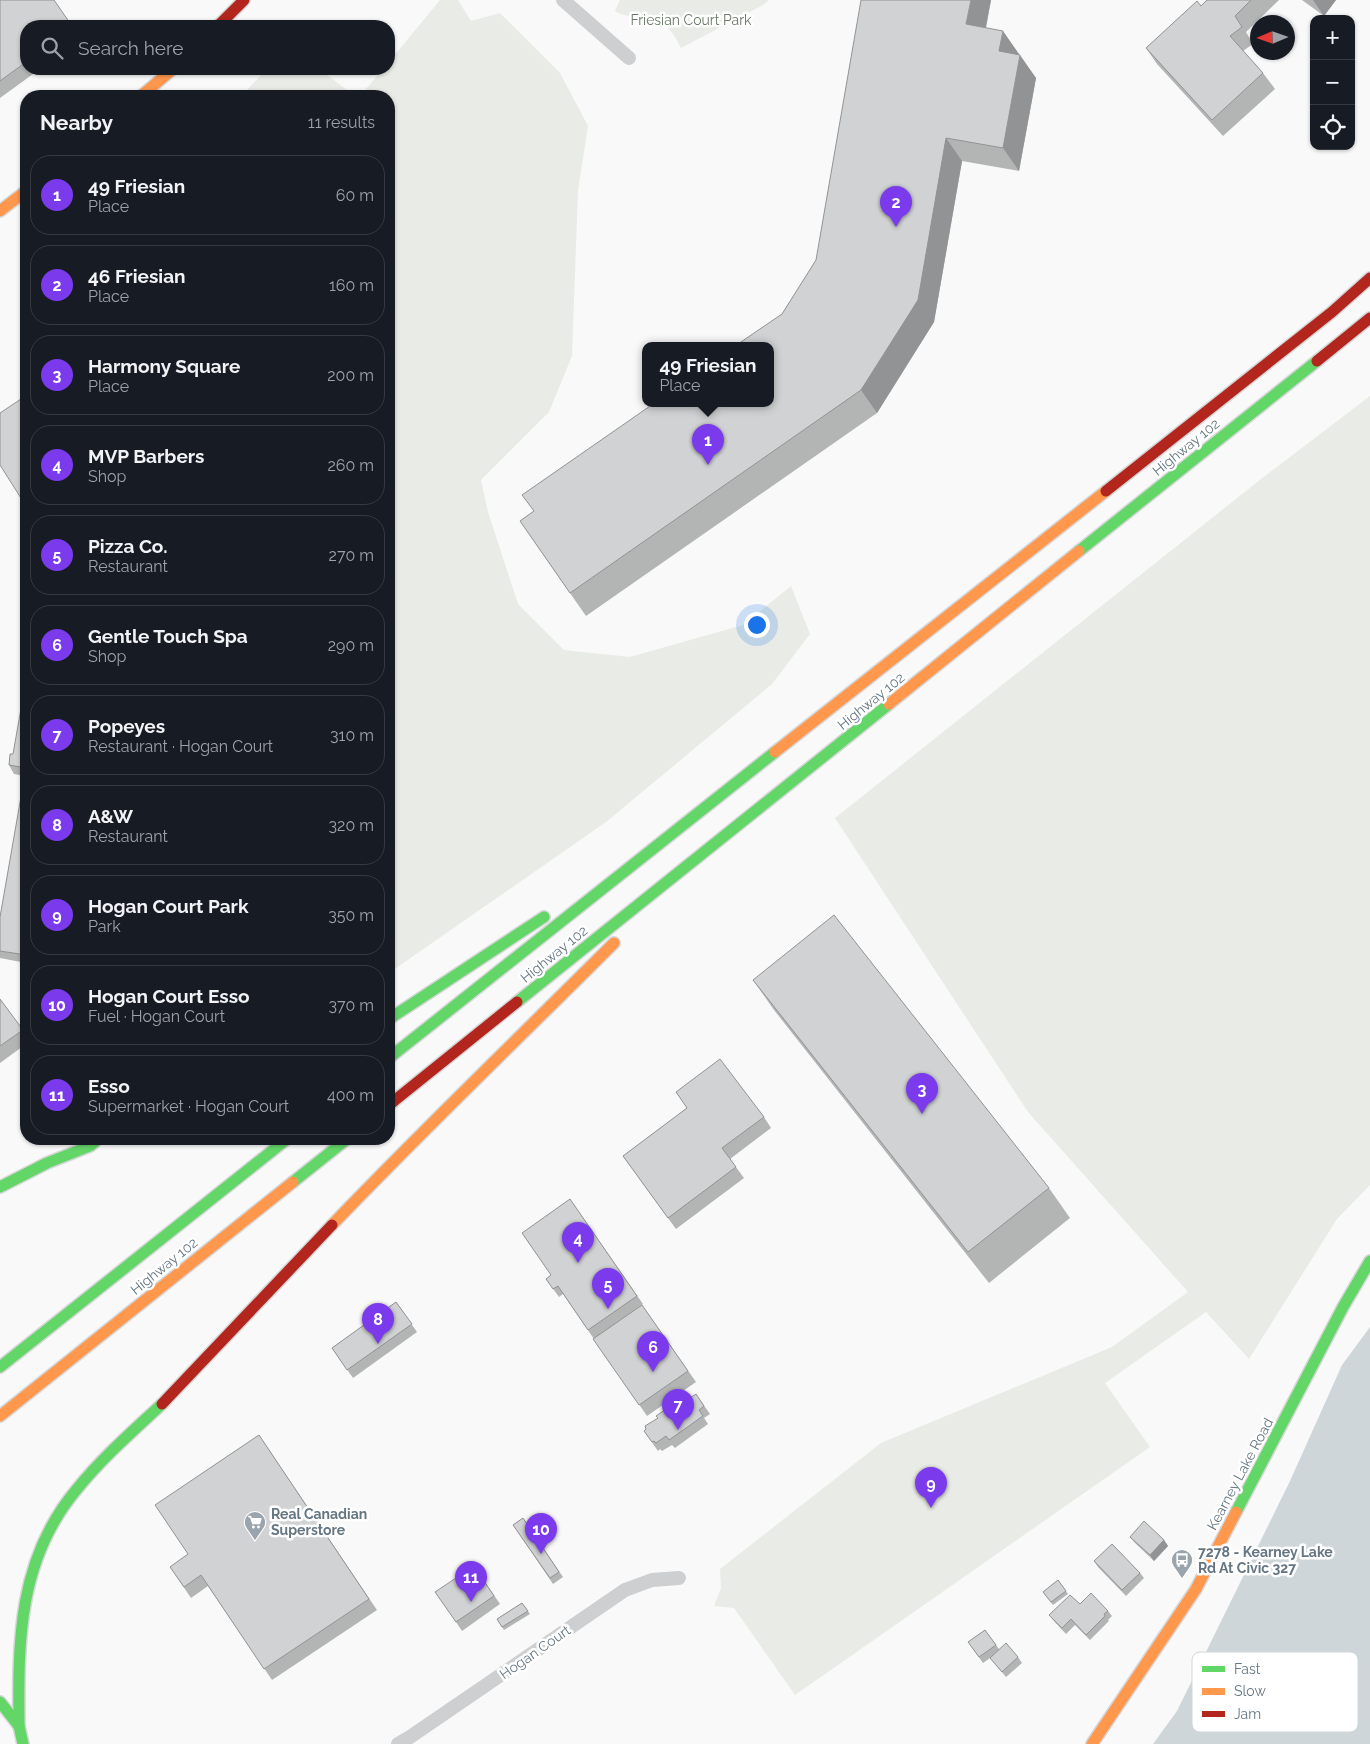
<!DOCTYPE html>
<meta charset="utf-8">
<style>
:root{--surface:#171b24;--page:#242831;--text:#f1f3f6;--muted:#9ea1a6;--line:#363941;--accent:#7c3aed}
body{margin:0;font-family:Raleway,sans-serif;background:var(--page);color:var(--text)}
.controls{position:absolute;right:15px;top:15px;display:grid;overflow:hidden;border-radius:10px;box-shadow:0 1px 4px #0004}
.controls button{width:45px;height:45px;display:grid;place-items:center;padding:0;border:0;border-bottom:1px solid var(--line);background:var(--surface);color:var(--text);font:25px sans-serif}
.compass{position:absolute;left:1250px;top:15px;width:45px;height:45px;border-radius:50%;background:var(--surface);box-shadow:0 1px 4px #0004;rotate:268deg}
.you{position:absolute;left:756px;top:624px;width:18px;height:18px;margin:-12px;border:4px solid #fff;border-radius:50%;background:#1a73e8;box-shadow:0 0 0 8px #1a73e833}
.badge{display:grid;place-items:center;width:32px;height:32px;border-radius:50%;background:var(--accent);color:#fff;font-size:16px;font-weight:700}
.pin{position:absolute;translate:-50% -41px;filter:drop-shadow(0 1px 2px #0008)}
.pin::after{content:'';position:absolute;top:26px;width:18px;height:15px;background:inherit;clip-path:polygon(0 0,100% 0,50% 100%)}
.popup{position:absolute;left:642px;top:342px;width:132px;height:65px;box-sizing:border-box;display:grid;place-content:center;border-radius:10px;background:var(--surface);filter:drop-shadow(0 1px 4px #0005);font-size:16px;white-space:nowrap;color:var(--muted)}
.popup b{font-size:19px;color:var(--text)}
.popup::after{content:'';position:absolute;left:50%;top:100%;margin-left:-10px;border:10px solid transparent;border-top-color:var(--surface)}
.list{margin:0;padding:0;list-style:none}
h2{display:flex;justify-content:space-between;align-items:center;height:65px;margin:0;padding:0 20px;font-size:21px}
h2 small{font-size:16px;font-weight:400;color:var(--muted)}
.list li{display:grid;grid-template-columns:32px 1fr auto;gap:15px;align-items:center;box-sizing:border-box;height:80px;margin:0 10px 10px;padding:0 10px;border:1px solid var(--line);border-radius:20px}
.list b{display:block;font-size:19px;white-space:nowrap}
.list p{margin:0;font-size:16px;white-space:nowrap;color:var(--muted)}
.list em{font-size:16px;font-style:normal;color:var(--muted)}
.icon{flex:none;width:28px;height:28px;fill:none;stroke:currentColor;stroke-width:2;stroke-linecap:round;stroke-linejoin:round}
.map{position:relative;flex:none;width:1370px;height:1744px;overflow:hidden}
.search{position:absolute;background:var(--surface);box-shadow:0 1px 4px #0004;left:20px;top:20px;width:375px;height:55px;display:flex;align-items:center;gap:12px;box-sizing:border-box;padding:0 18px;border-radius:20px;color:var(--muted);font-size:19px}
.panel{position:absolute;background:var(--surface);box-shadow:0 1px 4px #0004;left:20px;top:90px;width:375px;height:1055px;border-radius:20px}
.map>svg:first-child{display:block}
</style>
<div class="map">
<svg width="1370" height="1744" viewBox="0 0 1370 1744">
<rect width="100%" height="100%" fill="#f9f9f9"/>
<g fill="#e8ebe6">
<polygon points="440,0 458,0 471,21 500,13 560,73 588,126 578,190 572,356 549,412 481,480 488,512 518,604 564,650 630,657 743,625 791,586 810,634 772,684 606,822 389,973 389,96 360,96 383,69 389,69 389,62"/>
<path d="M620 0H769L763 5 681 48C674 33 665 20 646 17 634 15 626 18 615 11Z"/>
<polygon points="267,69 319,69 355,96 241,96"/>
<polygon points="1370,396 1370,1185 1337,1219 1249,1359 1206,1312 1105,1383 1150,1447 795,1695 734,1608 714,1606 721,1588 720,1569 881,1443 1112,1347 1188,1292 1028,1112 835,818 1261,479"/>
</g>
<polygon fill="#ced6d9" points="1370,1327 1370,1744 1153,1744 1177,1711 1290,1481 1342,1365"/>
<g fill="none" stroke-linecap="round" stroke-linejoin="round">
<g stroke="#d5d6d7" stroke-width="14">
<g id="fast">
<polyline points="1079,551 1317,361"/>
<polyline points="517,1002 889,704"/>
<polyline points="389,1019 544,917"/>
<polyline points="389,1058 775,752"/>
<polyline points="293,1182 347,1139"/>
<polyline points="0,1187 47,1163 90,1146 98,1139"/>
<polyline points="0,1367 287,1139"/>
<polyline points="1236,1512 1343,1307 1370,1261"/>
<polyline points="0,1702 19,1726 23,1744"/>
<path d="M19 1726C18 1640 18 1559 77 1489 102 1458 133 1431 162 1404"/>
</g>
</g>
<g stroke="#d5d6d7" stroke-width="14">
<g id="slow">
<polyline points="141,96 173,69"/>
<polyline points="0,211 26,191"/>
<polyline points="889,704 1079,551"/>
<polyline points="775,752 1106,491"/>
<path d="M332 1225C424 1129 520 1037 614 943"/>
<polyline points="0,1416 293,1182"/>
<polyline points="1092,1744 1196,1589 1236,1512"/>
</g>
</g>
<g stroke="#d5d6d7" stroke-width="14">
<g id="jam">
<polyline points="218,26 244,0"/>
<polyline points="1317,361 1370,318"/>
<polyline points="1106,491 1332,312 1370,278"/>
<polyline points="389,1105 517,1002"/>
<polyline points="162,1404 332,1225"/>
</g>
</g>
<g stroke="#cecfd0" stroke-width="14">
<polyline points="563,0 629,58"/>
<polyline points="398,1744 410,1737 625,1590 652,1580 679,1578"/>
</g>
<use href="#fast" stroke="#63d668" stroke-width="11"/>
<use href="#slow" stroke="#ff974d" stroke-width="11"/>
<use href="#jam" stroke="#b3261e" stroke-width="11"/>
</g>
<g fill="#b3b5b5">
<polygon points="0,0 26,26 26,69 40,69 0,98"/>
<polygon points="991,0 986,28 1019,54 1019,55 1036,78 1019,171 962,161 934,322 877,413 586,616 520,521 534,511 782,314 816,260"/>
<polygon points="1207,0 1279,0 1246,32 1253,44 1243,51 1263,73 1275,89 1223,136 1157,64 1146,48 1201,6"/>
<polygon points="1302,0 1336,0 1324,16"/>
<polygon points="26,687 26,963 0,958 0,917 25,776 14,774 9,765 13,754"/>
<polygon points="753,980 1049,1188 1070,1218 989,1283 774,1010"/>
<polygon points="0,999 26,1035 26,1044 0,1063"/>
<polygon points="687,1108 764,1117 771,1128 730,1159 744,1178 676,1229 623,1156"/>
<polygon points="570,1199 643,1304 613,1325 642,1305 696,1382 647,1416 563,1294 559,1297 546,1279 551,1275"/>
<polygon points="396,1302 417,1332 353,1378 332,1348"/>
<polygon points="696,1394 710,1414 704,1418 708,1424 675,1448 672,1445 662,1451 660,1449 658,1451 644,1431"/>
<polygon points="259,1435 377,1610 272,1680 208,1586 191,1598 170,1567 188,1554"/>
<polygon points="523,1518 563,1577 553,1584 513,1525"/>
<polygon points="1130,1537 1164,1540 1168,1546 1154,1561 1134,1542"/>
<polygon points="1094,1561 1140,1573 1144,1578 1126,1596 1098,1567"/>
<polygon points="474,1566 500,1604 462,1631 456,1622"/>
<polygon points="1058,1580 1068,1594 1053,1605 1043,1592"/>
<polygon points="522,1603 530,1614 504,1630 497,1619"/>
<polygon points="1080,1604 1108,1611 1112,1616 1108,1620 1109,1621 1090,1640 1075,1625 1066,1634 1053,1620 1049,1615"/>
<polygon points="985,1630 999,1649 1018,1657 1022,1663 1006,1677 990,1658 983,1663 968,1642"/>
</g>
<g fill="#929394">
<polygon points="971,0 991,0 982,47 966,24"/>
<polygon points="1313,0 1336,0 1324,16"/>
<polygon points="1003,31 1019,54 1015,74 999,51"/>
<polygon points="1020,55 1036,78 1019,171 1003,148"/>
<polygon points="946,138 962,161 934,322 877,413 861,390"/>
<polygon points="1164,1540 1168,1546 1154,1561 1150,1555"/>
</g>
<g fill="#d0d2d3" stroke="#929394">
<polygon points="0,0 54,0 72,26 26,26 26,62 0,81"/>
<polygon points="861,0 971,0 966,24 1003,31 999,51 1020,55 1003,148 946,138 918,300 861,390 570,593 520,521 534,511 522,495 653,404 770,404 770,346 735,346 782,314 816,260"/>
<polygon points="1207,0 1251,0 1235,16 1242,27 1230,36 1263,73 1212,120 1146,48 1197,1 1201,6"/>
<polygon points="21,399 26,407 26,506 0,465 0,413"/>
<polygon points="25,686 26,687 26,955 0,951 0,917 26,768 9,765 10,754 13,754"/>
<polygon points="834,915 1049,1188 968,1252 753,980"/>
<polygon points="0,999 23,1030 0,1046"/>
<polygon points="720,1059 764,1117 722,1148 736,1167 668,1218 623,1156 687,1108 676,1092"/>
<polygon points="570,1199 637,1296 588,1330 558,1286 553,1289 546,1279 551,1275 522,1233"/>
<polygon points="396,1302 412,1324 347,1370 332,1348"/>
<polygon points="642,1305 688,1371 639,1405 593,1339"/>
<polygon points="688,1394 690,1398 696,1394 704,1406 699,1410 703,1416 669,1440 666,1436 656,1443 654,1441 652,1442 644,1431 646,1429 645,1426 658,1418 656,1416"/>
<polygon points="259,1435 369,1599 264,1669 201,1575 184,1587 170,1567 188,1554 155,1505"/>
<polygon points="523,1518 559,1572 550,1578 513,1525"/>
<polygon points="1144,1521 1164,1540 1150,1555 1130,1537"/>
<polygon points="1112,1544 1140,1573 1122,1590 1094,1561"/>
<polygon points="474,1566 494,1596 456,1622 435,1592"/>
<polygon points="1058,1580 1066,1591 1051,1602 1043,1592"/>
<polygon points="1091,1593 1108,1611 1104,1614 1105,1616 1086,1635 1071,1619 1062,1628 1049,1615 1070,1595 1080,1604"/>
<polygon points="522,1603 528,1611 502,1627 497,1619"/>
<polygon points="985,1630 996,1645 979,1657 968,1642"/>
<polygon points="1006,1643 1018,1657 1002,1672 990,1658"/>
</g>
<defs>
<g id="supermarket-pin" transform="scale(1.125)"><path d="M0 17L-7.5 6A9.5 9.5 0 1 1 7.5 6Z" fill="#99a4ac" stroke="#fff"/><path d="M-6-5.5h2.5l.6 2H6L4.5 2H-2.5L-4.4-4H-6ZM-1.5 3.2a1.3 1.3 0 1 0 .1 0ZM3 3.2a1.3 1.3 0 1 0 .1 0Z" fill="#fff"/></g>
<g id="bus-pin" transform="scale(1.125)"><path d="M0 17L-7.5 6A9.5 9.5 0 1 1 7.5 6Z" fill="#99a4ac" stroke="#fff"/><path d="M-5-6H5V4H4V6H2V4H-2V6H-4V4H-5ZM-3.5-4V0h7V-4ZM-3.5 1.2v1.5H-2V1.2ZM2 1.2v1.5H3.5V1.2Z" fill="#fff"/></g>
</defs>
<g fill-rule="evenodd">
<use href="#supermarket-pin" x="255" y="1522"/>
<use href="#bus-pin" x="1182" y="1560"/>
</g>
<g text-anchor="middle" dominant-baseline="central" stroke-width="5" stroke-linejoin="round" paint-order="stroke">
<g font-size="14" fill="#687a64" stroke="#fff">
<text x="691" y="20">Friesian Court Park</text>
</g>
<g font-size="14" fill="#657683" stroke="#fff">
<text transform="translate(1186 447) rotate(-39)">Highway 102</text>
<text transform="translate(871 701) rotate(-39)">Highway 102</text>
<text transform="translate(554 954) rotate(-39)">Highway 102</text>
<text transform="translate(164 1266) rotate(-39)">Highway 102</text>
<text transform="translate(1240 1474) rotate(-62)">Kearney Lake Road</text>
<text transform="translate(535 1652) rotate(-35)">Hogan Court</text>
</g>
<g font-size="14" font-weight="bold" fill="#657683" stroke="#fff" text-anchor="start">
<text x="271" y="1514">Real Canadian<tspan x="271" dy="16">Superstore</tspan></text>
<text x="1198" y="1552">7278 - Kearney Lake<tspan x="1198" dy="16">Rd At Civic 327</tspan></text>
</g>
</g>
<rect x="1192" y="1652" width="166" height="80" rx="8" fill="#fff" stroke="#d1d6da" stroke-width="1"/>
<rect x="1202" y="1666" width="23" height="6" fill="#63d668"/>
<rect x="1202" y="1688" width="23" height="7" fill="#ff974d"/>
<rect x="1202" y="1711" width="23" height="6" fill="#b3261e"/>
<g font-size="14" fill="#657683">
<text x="1234" y="1674">Fast</text>
<text x="1234" y="1696">Slow</text>
<text x="1234" y="1719">Jam</text>
</g>
</svg>
<div class="controls">
<button>+</button>
<button>−</button>
<button><svg class="icon" aria-label="locate" viewBox="0 0 24 24"><circle cx="12" cy="12" r="6"/><path d="M12 2v4M12 18v4M2 12h4M18 12h4"/></svg></button>
</div>
<svg class="compass" viewBox="-18 -18 36 36"><path d="M0-13l5 13h-10z" fill="#e53935"/><path d="M0 13l5-13h-10z" fill="#9ea1a6"/></svg>
<div class="you"></div>
<div class="pin badge" style="left:708px;top:465px">1</div>
<div class="popup"><b>49 Friesian</b>Place</div>
<div class="pin badge" style="left:896px;top:227px">2</div>
<div class="pin badge" style="left:922px;top:1114px">3</div>
<div class="pin badge" style="left:578px;top:1263px">4</div>
<div class="pin badge" style="left:608px;top:1309px">5</div>
<div class="pin badge" style="left:653px;top:1372px">6</div>
<div class="pin badge" style="left:678px;top:1430px">7</div>
<div class="pin badge" style="left:378px;top:1344px">8</div>
<div class="pin badge" style="left:931px;top:1508px">9</div>
<div class="pin badge" style="left:541px;top:1554px">10</div>
<div class="pin badge" style="left:471px;top:1602px">11</div>
<div class="search"><svg class="icon" aria-label="search" viewBox="0 0 24 24"><circle cx="10" cy="10" r="6"/><path d="M15 15l6 6"/></svg>Search here</div>
<section class="panel">
<h2>Nearby<small>11 results</small></h2>
<ul class="list">
<li><span class="badge">1</span><div><b>49 Friesian</b><p>Place</p></div><em>60 m</em></li>
<li><span class="badge">2</span><div><b>46 Friesian</b><p>Place</p></div><em>160 m</em></li>
<li><span class="badge">3</span><div><b>Harmony Square</b><p>Place</p></div><em>200 m</em></li>
<li><span class="badge">4</span><div><b>MVP Barbers</b><p>Shop</p></div><em>260 m</em></li>
<li><span class="badge">5</span><div><b>Pizza Co.</b><p>Restaurant</p></div><em>270 m</em></li>
<li><span class="badge">6</span><div><b>Gentle Touch Spa</b><p>Shop</p></div><em>290 m</em></li>
<li><span class="badge">7</span><div><b>Popeyes</b><p>Restaurant · Hogan Court</p></div><em>310 m</em></li>
<li><span class="badge">8</span><div><b>A&amp;W</b><p>Restaurant</p></div><em>320 m</em></li>
<li><span class="badge">9</span><div><b>Hogan Court Park</b><p>Park</p></div><em>350 m</em></li>
<li><span class="badge">10</span><div><b>Hogan Court Esso</b><p>Fuel · Hogan Court</p></div><em>370 m</em></li>
<li><span class="badge">11</span><div><b>Esso</b><p>Supermarket · Hogan Court</p></div><em>400 m</em></li>
</ul>
</section>
</div>
